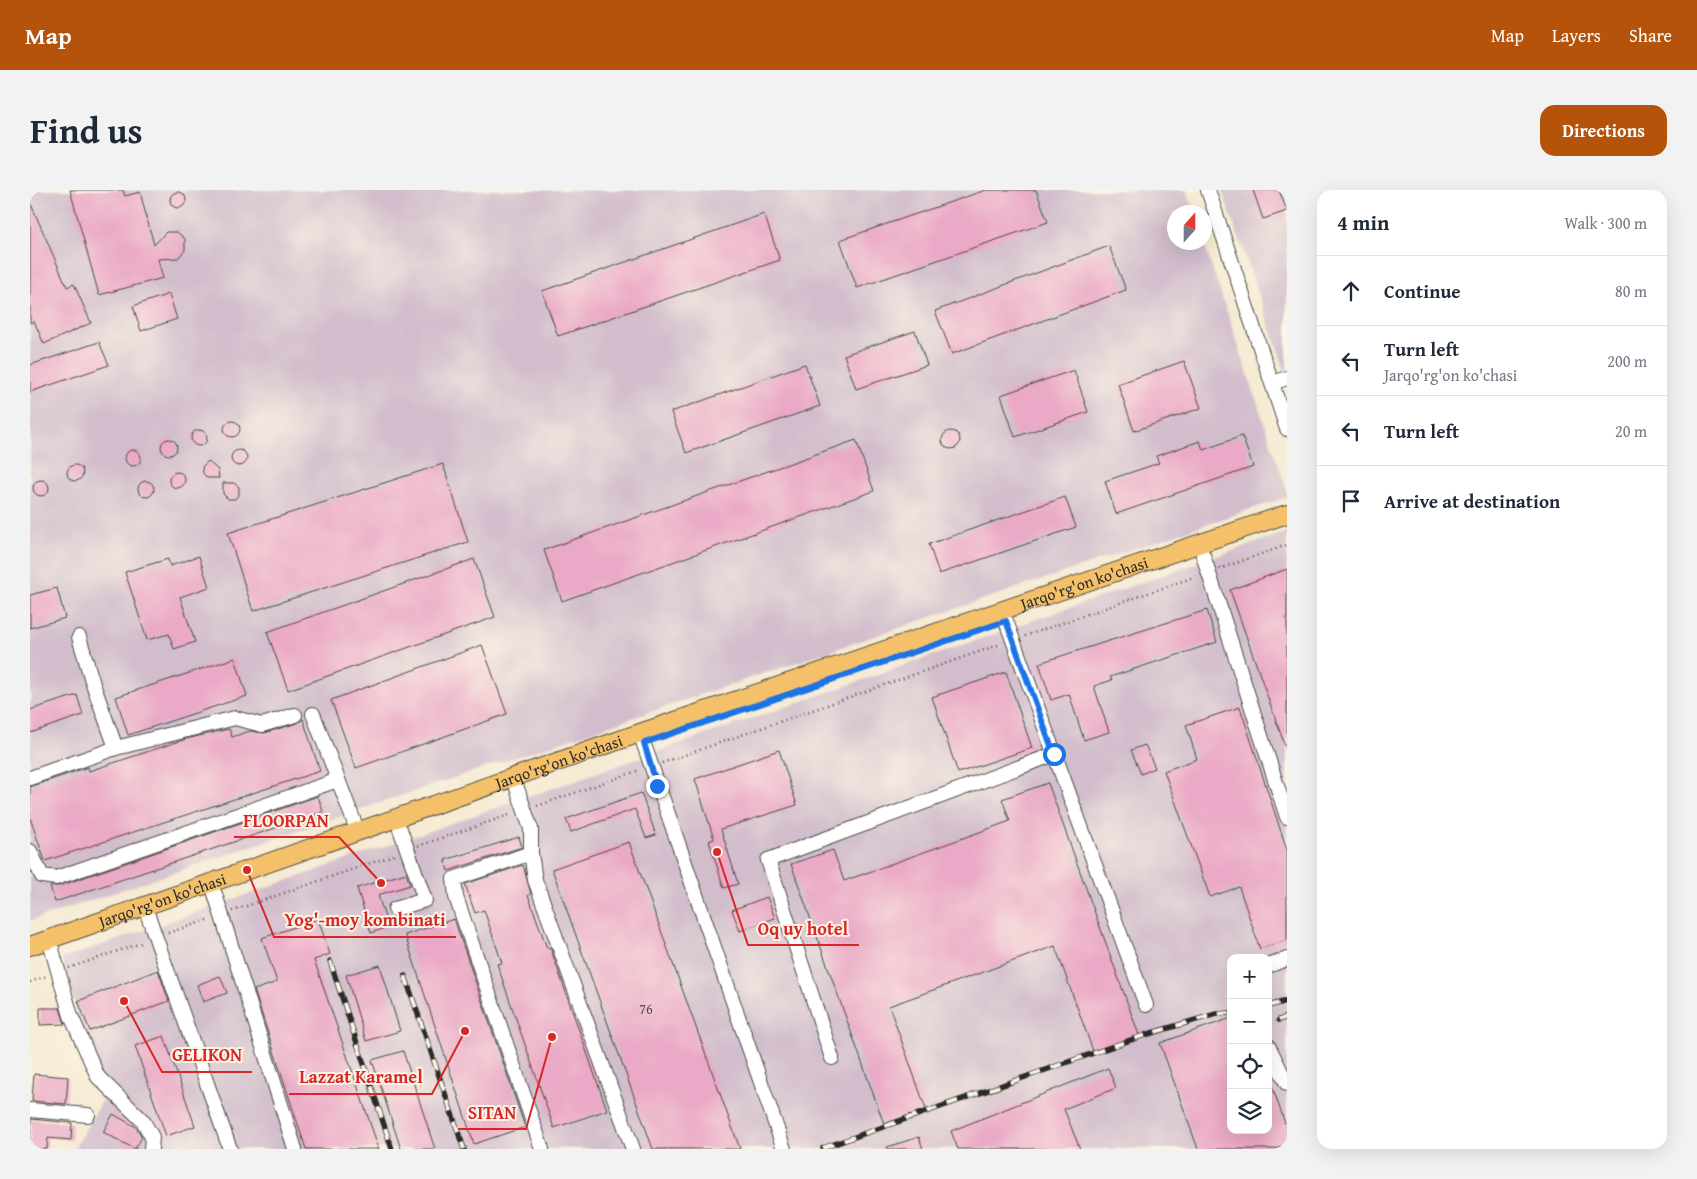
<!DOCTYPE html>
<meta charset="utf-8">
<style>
:root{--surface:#fff;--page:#f2f2f3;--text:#1f2937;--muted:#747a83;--line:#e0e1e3;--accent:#b45309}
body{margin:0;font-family:"Gentium Book Plus",serif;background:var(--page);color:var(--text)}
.controls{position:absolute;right:15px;bottom:15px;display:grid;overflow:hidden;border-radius:10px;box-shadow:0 5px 20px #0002}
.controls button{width:45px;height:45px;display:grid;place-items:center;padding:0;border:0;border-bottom:1px solid var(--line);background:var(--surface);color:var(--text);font:25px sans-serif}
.compass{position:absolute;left:1137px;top:15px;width:45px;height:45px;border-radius:50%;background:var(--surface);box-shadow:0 5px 20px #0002;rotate:21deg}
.stop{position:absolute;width:15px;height:15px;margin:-11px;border:4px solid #1a73e8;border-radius:50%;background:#fff}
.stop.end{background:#1a73e8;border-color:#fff;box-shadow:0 1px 5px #0008}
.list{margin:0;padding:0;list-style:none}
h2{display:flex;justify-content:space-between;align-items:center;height:65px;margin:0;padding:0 20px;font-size:21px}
h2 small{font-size:16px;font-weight:400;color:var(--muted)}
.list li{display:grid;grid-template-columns:32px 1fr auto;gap:15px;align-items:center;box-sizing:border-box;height:70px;padding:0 20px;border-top:1px solid var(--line)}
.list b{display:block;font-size:19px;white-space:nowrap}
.list p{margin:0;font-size:16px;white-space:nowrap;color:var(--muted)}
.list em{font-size:16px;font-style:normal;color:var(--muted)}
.icon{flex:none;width:28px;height:28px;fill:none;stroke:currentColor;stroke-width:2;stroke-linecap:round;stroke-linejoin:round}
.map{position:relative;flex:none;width:1257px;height:959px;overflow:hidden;border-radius:15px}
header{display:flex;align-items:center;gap:30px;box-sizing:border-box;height:70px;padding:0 25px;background:var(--accent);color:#fff}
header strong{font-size:24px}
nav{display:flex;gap:28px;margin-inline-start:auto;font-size:18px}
.intro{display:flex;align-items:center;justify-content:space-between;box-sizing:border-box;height:120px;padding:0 30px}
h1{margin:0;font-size:35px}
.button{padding:12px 22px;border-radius:15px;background:var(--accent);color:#fff;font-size:18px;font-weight:700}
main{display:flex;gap:30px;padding:0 30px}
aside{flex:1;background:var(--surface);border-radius:15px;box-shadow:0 5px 20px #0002}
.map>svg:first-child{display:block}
</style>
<header>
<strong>Map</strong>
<nav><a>Map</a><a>Layers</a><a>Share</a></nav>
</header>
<div class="intro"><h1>Find us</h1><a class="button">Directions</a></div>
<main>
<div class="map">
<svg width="1257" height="959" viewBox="0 0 1257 959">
<rect width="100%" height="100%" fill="#fcf5e5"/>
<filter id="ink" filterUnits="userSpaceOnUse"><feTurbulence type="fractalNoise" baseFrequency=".02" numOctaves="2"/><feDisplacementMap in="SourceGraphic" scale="10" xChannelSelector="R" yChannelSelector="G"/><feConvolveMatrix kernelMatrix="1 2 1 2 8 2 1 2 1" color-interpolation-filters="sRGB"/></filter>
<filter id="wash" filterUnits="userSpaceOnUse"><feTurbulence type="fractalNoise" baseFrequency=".0096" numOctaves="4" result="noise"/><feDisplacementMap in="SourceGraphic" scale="20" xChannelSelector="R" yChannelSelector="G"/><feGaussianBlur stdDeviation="1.12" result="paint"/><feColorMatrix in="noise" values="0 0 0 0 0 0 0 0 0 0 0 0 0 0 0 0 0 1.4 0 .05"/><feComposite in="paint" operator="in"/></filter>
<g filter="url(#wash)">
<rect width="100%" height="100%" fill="#f5ead2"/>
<g fill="#d1bdcc" fill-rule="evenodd">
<polygon points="0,0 1157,0 1165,22 1144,22 1144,52 1174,53 1257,301 1257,307 0,731"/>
<polygon points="1192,0 1257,0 1257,185"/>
<path d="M1257 342V959H44L72 911 32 769ZM1201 768H1238V940H1201Z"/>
</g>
<g id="blocks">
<g fill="#eaa9c6">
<polygon points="40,0 93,0 95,6 110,2 124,55 136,42 147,42 155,49 155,60 148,68 128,69 133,88 69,105"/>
<polygon points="956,0 1006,0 1018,32 827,98 810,50"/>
<polygon points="1223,0 1249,0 1257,21 1233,29"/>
<circle cx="148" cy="10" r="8"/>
<polygon points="0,12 37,97 44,94 61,133 14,154 4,131 0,133"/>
<polygon points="734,24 750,70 528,146 512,101"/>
<polygon points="1079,56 1096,100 922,164 905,121"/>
<polygon points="139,104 147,129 111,141 103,116"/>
<polygon points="885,141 897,175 826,199 814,165"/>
<polygon points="69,152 79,175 0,202 0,175"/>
<polygon points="1154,171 1171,218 1104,241 1088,194"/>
<polygon points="775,174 790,216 656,263 641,222"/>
<polygon points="1044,180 1058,222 985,247 971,205"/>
<circle cx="202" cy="239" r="8"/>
<circle cx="169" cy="248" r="8"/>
<circle cx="921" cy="250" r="9"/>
<polygon points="1212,246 1223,277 1086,324 1075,291 1129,273 1126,266 1170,251 1173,260"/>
<circle cx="139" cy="257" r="8"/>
<polygon points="826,250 844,301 532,411 514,360"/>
<circle cx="209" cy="268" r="8"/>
<circle cx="103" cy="268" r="8"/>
<polygon points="178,271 188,280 189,288 177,288 173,283 172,277"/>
<polygon points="413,274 438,352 223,421 198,343"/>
<circle cx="45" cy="283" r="8"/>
<circle cx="147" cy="290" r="8"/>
<circle cx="11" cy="298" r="8"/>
<circle cx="116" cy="299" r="8"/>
<polygon points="193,293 204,293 209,297 209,304 205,309 198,309 193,304"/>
<polygon points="1035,307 1046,337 909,384 899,354"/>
<polygon points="169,366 179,397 150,407 165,452 144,459 139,444 117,450 95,382 138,369 140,376"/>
<polygon points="444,369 465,427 258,500 237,442"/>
<polygon points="1257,379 1257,559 1256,559 1200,400"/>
<polygon points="27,398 35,428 0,438 0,405"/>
<polygon points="1177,420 1187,452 1080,487 1082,490 1064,496 1079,542 1054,550 1039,504 1021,510 1009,473"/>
<polygon points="452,455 477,524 326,578 301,510"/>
<polygon points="205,468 217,506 98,545 86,507"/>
<polygon points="976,482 1002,558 928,583 902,507"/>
<polygon points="47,505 53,525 0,543 0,520"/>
<polygon points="1210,517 1257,660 1257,750 1230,759 1209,697 1180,707 1134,581 1167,569 1156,535"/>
<polygon points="273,529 290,581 15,671 0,628 0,597 58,577 59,581 156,549 199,539 202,547 220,541 234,543 268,533"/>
<polygon points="1115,555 1125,578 1111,584 1101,560"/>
<polygon points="749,560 767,615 691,639 708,694 694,698 679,651 684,649 665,589"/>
<polygon points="1018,593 1109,845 1063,861 1025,756 859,816 896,919 854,934 761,674 803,660 814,691 980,631 972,609"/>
<polygon points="611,603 626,645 616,648 605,619 541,642 536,629"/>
<polygon points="288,606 293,622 25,712 20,696 29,696"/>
<polygon points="489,647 492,657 418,681 415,670"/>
<polygon points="599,652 710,959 623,959 522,679"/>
<polygon points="493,675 501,704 498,705 517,758 520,757 577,920 524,938 467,774 472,773 454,720 445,723 435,694"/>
<polygon points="376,683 380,695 348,705 358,737 341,743 327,698"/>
<polygon points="737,707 745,728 710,741 702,720"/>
<polygon points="288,729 300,764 284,770 349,959 276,959 224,800 247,792 232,748"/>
<polygon points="424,729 495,937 444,954 375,745"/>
<polygon points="350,775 370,841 336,851 316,785"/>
<polygon points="128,780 139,811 60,841 48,811"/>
<polygon points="190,786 197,803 173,812 167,795"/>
<polygon points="10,818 30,818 35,834 10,835"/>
<polygon points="1201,828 1201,940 1238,940 1240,890 1257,939 1257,955 1245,959 1168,959 1130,853"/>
<polygon points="134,846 165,936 136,946 105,856"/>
<polygon points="373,861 405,959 371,959 342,870"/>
<polygon points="1078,878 1086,898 1034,919 1050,959 928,959 921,941"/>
<polygon points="4,884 38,887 36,914 2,911"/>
<polygon points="83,924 106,937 112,947 105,959 73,942"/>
<polygon points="1,929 42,933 41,950 18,948 17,959 0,959"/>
<polygon points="889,947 893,959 858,959 857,957"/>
</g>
</g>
</g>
<g filter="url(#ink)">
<use href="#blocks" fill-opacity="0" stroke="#494844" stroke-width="1"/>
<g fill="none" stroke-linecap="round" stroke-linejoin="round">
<g stroke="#494844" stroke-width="16">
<g id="minor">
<polyline points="1178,0 1257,239"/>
<polyline points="1242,193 1257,188"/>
<polyline points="1173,365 1257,627"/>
<polyline points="976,431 1116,815"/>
<polyline points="49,447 63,494 86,558"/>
<polyline points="283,524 328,642"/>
<polyline points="610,543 754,959"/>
<polyline points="0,588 86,558 205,528 232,535 265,525"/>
<polyline points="487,598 501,639 501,663 505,690 603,959"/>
<polyline points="0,661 12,686 26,688 308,590"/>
<polyline points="501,663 424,689 426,707 512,959"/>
<polyline points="185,704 265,959"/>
<polyline points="115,717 200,959"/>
<polyline points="365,719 395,710 370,639"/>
<polyline points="19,749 41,826 68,887 113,931 122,947 121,959"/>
<polyline points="1238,776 1257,769"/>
<polyline points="1238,855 1257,894"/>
<polyline points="802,868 738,670 1025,564"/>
<polyline points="0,920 58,925"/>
</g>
</g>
<g stroke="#494844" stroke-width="20">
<g id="major">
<path id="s1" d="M0 756 610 543 1257 324"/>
</g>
</g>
<g stroke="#494844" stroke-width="2.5" stroke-dasharray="1 4" stroke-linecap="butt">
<polyline points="1189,379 1257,355"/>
<polyline points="995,446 1167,386"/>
<polyline points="632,573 971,454"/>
<polyline points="507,616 610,580"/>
<polyline points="388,656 482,624"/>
<polyline points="202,721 367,664"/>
<polyline points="138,743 180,729"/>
<polyline points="39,778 114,752"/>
<polyline points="0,792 17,786"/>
</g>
<use href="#minor" stroke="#fff" stroke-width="14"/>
<use href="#major" stroke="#f4c16b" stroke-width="18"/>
<g stroke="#2b2b2b" stroke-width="5.5">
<g id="rail">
<polyline points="300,771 362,959"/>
<polyline points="375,786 434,959"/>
<polyline points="1238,816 1257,811"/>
<polyline points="1249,830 1257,827"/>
<polyline points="793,958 1115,845 1186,824 1201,823"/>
</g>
</g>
<use href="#rail" stroke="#fcf5e5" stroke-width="4" stroke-dasharray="11" stroke-linecap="butt"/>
</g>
</g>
<g fill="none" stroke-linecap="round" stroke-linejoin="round" filter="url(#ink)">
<polyline stroke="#1a73e8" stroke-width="6" points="627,596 614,553 976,431 1024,564"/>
</g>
<g text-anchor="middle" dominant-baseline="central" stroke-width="4" stroke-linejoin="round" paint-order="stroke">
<g font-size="14" fill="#5b4a52">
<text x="616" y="819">76</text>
</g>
<g font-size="16" fill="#2b2b2b" stroke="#fcf5e5">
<text stroke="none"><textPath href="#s1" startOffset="1115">Jarqo'rg'on ko'chasi</textPath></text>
<text stroke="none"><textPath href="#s1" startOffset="560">Jarqo'rg'on ko'chasi</textPath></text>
<text stroke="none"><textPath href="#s1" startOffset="140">Jarqo'rg'on ko'chasi</textPath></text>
</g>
</g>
<path fill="none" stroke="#d62828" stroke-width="2" d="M351 693L309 647H204M217 680L244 747H426M687 662L718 755H829M94 811L132 882H222M435 841L402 904H259M522 847L496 939H428"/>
<g fill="#d62828" stroke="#fcf5e5" stroke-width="2">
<circle cx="351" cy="693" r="5"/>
<circle cx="217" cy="680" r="5"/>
<circle cx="687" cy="662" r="5"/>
<circle cx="94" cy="811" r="5"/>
<circle cx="435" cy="841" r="5"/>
<circle cx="522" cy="847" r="5"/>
</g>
<g font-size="18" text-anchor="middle" font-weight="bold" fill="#d62828" stroke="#fcf5e5" stroke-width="4" stroke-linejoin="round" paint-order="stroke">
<text x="256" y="637">FLOORPAN</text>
<text x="335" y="736">Yog'-moy kombinati</text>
<text x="773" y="745">Oq uy hotel</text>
<text x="177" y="871">GELIKON</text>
<text x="331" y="893">Lazzat Karamel</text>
<text x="462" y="929">SITAN</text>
</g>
</svg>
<div class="controls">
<button>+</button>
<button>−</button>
<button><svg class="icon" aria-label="locate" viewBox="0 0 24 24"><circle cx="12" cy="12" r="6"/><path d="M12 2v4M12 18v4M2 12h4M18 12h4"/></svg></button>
<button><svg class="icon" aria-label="layers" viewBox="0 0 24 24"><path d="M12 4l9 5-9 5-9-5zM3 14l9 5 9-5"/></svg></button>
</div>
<svg class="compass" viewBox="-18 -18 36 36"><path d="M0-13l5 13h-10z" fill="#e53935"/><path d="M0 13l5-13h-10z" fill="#747a83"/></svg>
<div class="stop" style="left:1024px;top:564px"></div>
<div class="stop end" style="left:627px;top:596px"></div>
</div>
<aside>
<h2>4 min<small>Walk · 300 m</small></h2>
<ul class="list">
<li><svg class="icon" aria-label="ahead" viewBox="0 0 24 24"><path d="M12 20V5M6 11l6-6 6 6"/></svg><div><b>Continue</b></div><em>80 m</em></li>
<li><svg class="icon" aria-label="left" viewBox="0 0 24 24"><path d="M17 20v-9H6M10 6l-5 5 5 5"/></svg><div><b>Turn left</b><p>Jarqo'rg'on ko'chasi</p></div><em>200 m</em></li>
<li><svg class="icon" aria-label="left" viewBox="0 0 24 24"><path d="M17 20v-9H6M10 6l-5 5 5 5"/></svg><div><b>Turn left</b></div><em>20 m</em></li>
<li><svg class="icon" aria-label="arrive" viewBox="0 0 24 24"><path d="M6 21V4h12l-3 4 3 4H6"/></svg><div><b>Arrive at destination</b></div></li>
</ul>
</aside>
</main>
